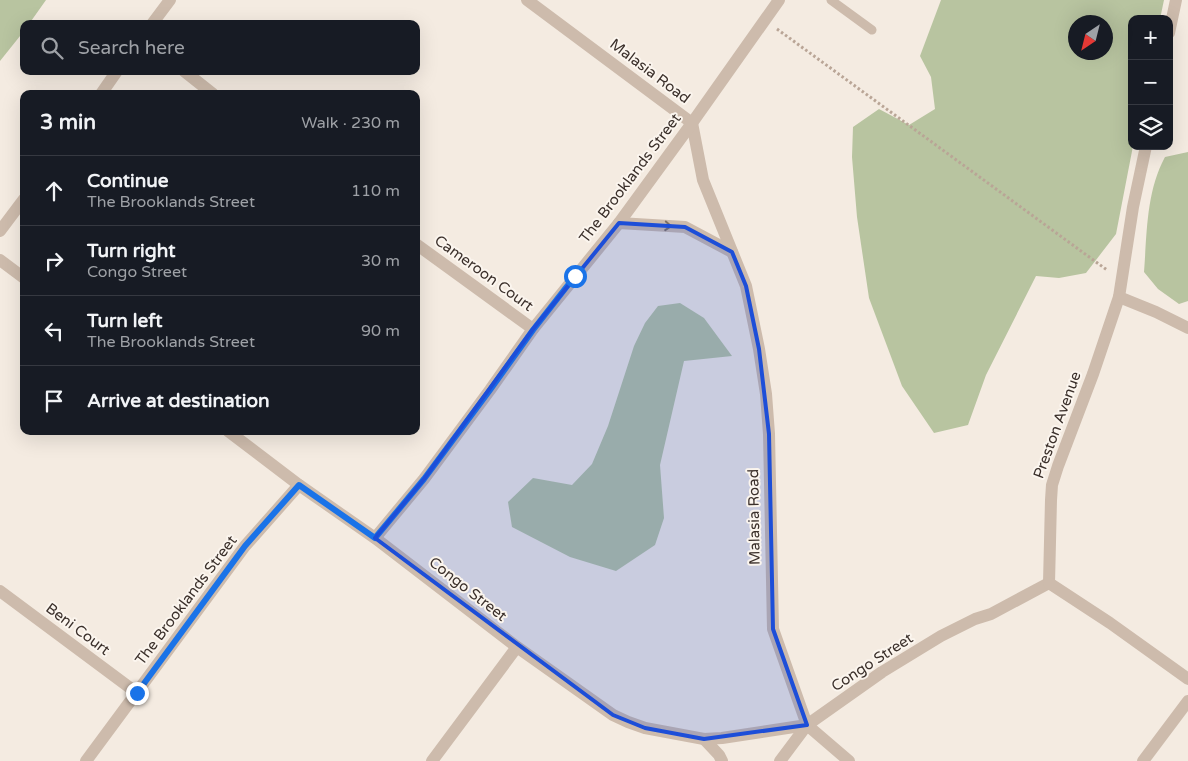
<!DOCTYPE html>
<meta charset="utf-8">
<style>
:root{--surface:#171b24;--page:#242831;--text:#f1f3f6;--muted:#9ea1a6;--line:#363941}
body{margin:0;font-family:"Varela Round",sans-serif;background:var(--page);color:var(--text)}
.controls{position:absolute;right:15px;top:15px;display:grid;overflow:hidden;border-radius:10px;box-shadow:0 5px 20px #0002}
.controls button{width:45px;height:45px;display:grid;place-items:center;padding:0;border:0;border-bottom:1px solid var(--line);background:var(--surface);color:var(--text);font:25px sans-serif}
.compass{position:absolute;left:1068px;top:15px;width:45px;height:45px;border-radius:50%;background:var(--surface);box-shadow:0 5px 20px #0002;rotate:215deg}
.stop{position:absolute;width:15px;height:15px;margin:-11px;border:4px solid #1a73e8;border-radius:50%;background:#fff}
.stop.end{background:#1a73e8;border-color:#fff;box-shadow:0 1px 5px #0008}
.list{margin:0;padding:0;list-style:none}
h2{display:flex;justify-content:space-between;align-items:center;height:65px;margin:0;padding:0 20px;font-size:21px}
h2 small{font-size:16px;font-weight:400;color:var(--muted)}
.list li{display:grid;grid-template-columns:32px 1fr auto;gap:15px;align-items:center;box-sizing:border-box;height:70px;padding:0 20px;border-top:1px solid var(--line)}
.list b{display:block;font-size:19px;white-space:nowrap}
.list p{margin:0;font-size:16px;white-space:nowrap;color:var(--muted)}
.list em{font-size:16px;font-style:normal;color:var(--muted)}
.icon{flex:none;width:28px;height:28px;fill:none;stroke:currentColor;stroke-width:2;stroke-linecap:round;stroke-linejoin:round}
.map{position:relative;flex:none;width:1188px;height:761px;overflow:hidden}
.search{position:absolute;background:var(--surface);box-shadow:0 5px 20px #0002;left:20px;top:20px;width:400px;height:55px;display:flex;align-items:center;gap:12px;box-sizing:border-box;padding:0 18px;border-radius:10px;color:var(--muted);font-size:19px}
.panel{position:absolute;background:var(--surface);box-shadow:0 5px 20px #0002;left:20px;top:90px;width:400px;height:345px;border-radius:10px}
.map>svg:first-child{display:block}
</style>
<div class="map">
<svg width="1188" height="761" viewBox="0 0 1188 761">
<rect width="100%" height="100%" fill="#f4ebe1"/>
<g fill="#b8c4a0" fill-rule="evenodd">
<polygon points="0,0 46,0 29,24 24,24 24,31 0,61"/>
<path d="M941 0H1164L1160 19H1132L1133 146 1116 234 1086 273 1059 278 1036 276 986 375 968 425 934 433 902 386 869 298 857 217 852 157 853 127 879 109 909 125 935 109 931 77 920 56ZM1106 22V52H1076V22Z"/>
<path d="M1188 152V301L1179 304 1158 289 1144 272C1147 234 1146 192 1165 157Z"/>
<polygon points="680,303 704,318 732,356 684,361 660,465 664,518 655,545 616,571 570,557 512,527 508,502 533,478 572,485 592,464 608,426 634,346 645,323 658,306"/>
</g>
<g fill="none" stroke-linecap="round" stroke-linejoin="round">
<polyline stroke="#b9a596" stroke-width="3" stroke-dasharray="2.5 2.5" stroke-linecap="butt" points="777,29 1107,270"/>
<polyline stroke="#cdbbac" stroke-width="9" points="831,0 872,30"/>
<g stroke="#cdbbac" stroke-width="12">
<polyline points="527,0 692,123 703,180 746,286 759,349 766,394 769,434 773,629 807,725 849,761"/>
<polyline points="152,24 170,0"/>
<polyline points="1169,33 1176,0"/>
<polyline points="184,71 213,94"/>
<polyline points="101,94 117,71"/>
<polyline points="619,223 685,227 732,252"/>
<polyline points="0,231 24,199"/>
<polyline points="416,244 533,329"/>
<polyline points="0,260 24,278"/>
<polyline points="1119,297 1156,312 1188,328"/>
<polyline points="228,431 299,485 375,538 517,647 613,715 628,722 645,728 704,739 722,738 807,725 882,672 941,636 975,619 991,614 1049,583"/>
<polyline points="375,538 424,479 490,390 533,329 619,223 692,123 779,0"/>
<polyline points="1049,583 1051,500 1052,485 1058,466 1093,374 1119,297 1133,207 1146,146"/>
<polyline points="1049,583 1110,623 1188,679"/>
<polyline points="0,591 137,693"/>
<polyline points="704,739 719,755 722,761"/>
<polyline points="86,761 245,546 299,485"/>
<polyline points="432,761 517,647"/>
<polyline points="780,761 807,725"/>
<polyline points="1143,761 1188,701"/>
</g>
</g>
<defs><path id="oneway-chevron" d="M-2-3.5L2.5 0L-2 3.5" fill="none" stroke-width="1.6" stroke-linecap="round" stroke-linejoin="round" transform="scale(1.25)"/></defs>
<use stroke="#7d6f65" href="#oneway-chevron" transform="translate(668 226) rotate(4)"/>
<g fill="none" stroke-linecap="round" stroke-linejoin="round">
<polyline stroke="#1a73e8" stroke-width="6" points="137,693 245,546 299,485 375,538 424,479 490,390 533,330 575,276"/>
</g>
<path fill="#1d4ed8" fill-opacity="0.2" stroke="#1d4ed8" stroke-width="4" stroke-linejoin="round" d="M619 223 685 227 732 252 746 286 759 349 769 434 773 629 807 725 704 739 645 728 613 715 375 538 424 479 533 329Z"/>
<g text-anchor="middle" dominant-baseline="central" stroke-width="4" stroke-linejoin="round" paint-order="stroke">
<g font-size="15" fill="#3b302b" stroke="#fbf5ee">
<text transform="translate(650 71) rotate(37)">Malasia Road</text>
<text transform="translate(630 178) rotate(-53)">The Brooklands Street</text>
<text transform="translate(484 273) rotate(36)">Cameroon Court</text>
<text transform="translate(1057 425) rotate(-70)">Preston Avenue</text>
<text transform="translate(754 517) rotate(-91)">Malasia Road</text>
<text transform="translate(468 589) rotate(38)">Congo Street</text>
<text transform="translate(186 600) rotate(-53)">The Brooklands Street</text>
<text transform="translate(78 629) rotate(37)">Beni Court</text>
<text transform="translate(872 662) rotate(-33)">Congo Street</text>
</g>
</g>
</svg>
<div class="controls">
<button>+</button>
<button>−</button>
<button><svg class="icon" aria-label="layers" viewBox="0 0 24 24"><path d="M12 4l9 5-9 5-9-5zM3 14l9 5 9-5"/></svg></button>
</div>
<svg class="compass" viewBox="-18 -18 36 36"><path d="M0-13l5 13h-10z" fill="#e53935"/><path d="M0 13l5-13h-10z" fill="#9ea1a6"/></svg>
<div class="stop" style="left:575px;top:276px"></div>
<div class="stop end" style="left:137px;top:693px"></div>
<div class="search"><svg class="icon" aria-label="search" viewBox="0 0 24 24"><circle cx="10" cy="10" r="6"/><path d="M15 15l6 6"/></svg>Search here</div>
<section class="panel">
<h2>3 min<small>Walk · 230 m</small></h2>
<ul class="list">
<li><svg class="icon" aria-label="ahead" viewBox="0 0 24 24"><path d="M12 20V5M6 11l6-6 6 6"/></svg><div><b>Continue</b><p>The Brooklands Street</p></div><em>110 m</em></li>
<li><svg class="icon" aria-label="right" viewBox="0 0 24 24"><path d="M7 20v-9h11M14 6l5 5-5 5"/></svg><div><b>Turn right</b><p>Congo Street</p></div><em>30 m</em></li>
<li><svg class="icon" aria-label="left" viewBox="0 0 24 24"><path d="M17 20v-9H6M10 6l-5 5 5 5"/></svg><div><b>Turn left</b><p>The Brooklands Street</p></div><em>90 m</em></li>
<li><svg class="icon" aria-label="arrive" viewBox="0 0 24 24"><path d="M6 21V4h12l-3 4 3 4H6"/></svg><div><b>Arrive at destination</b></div></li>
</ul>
</section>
</div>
